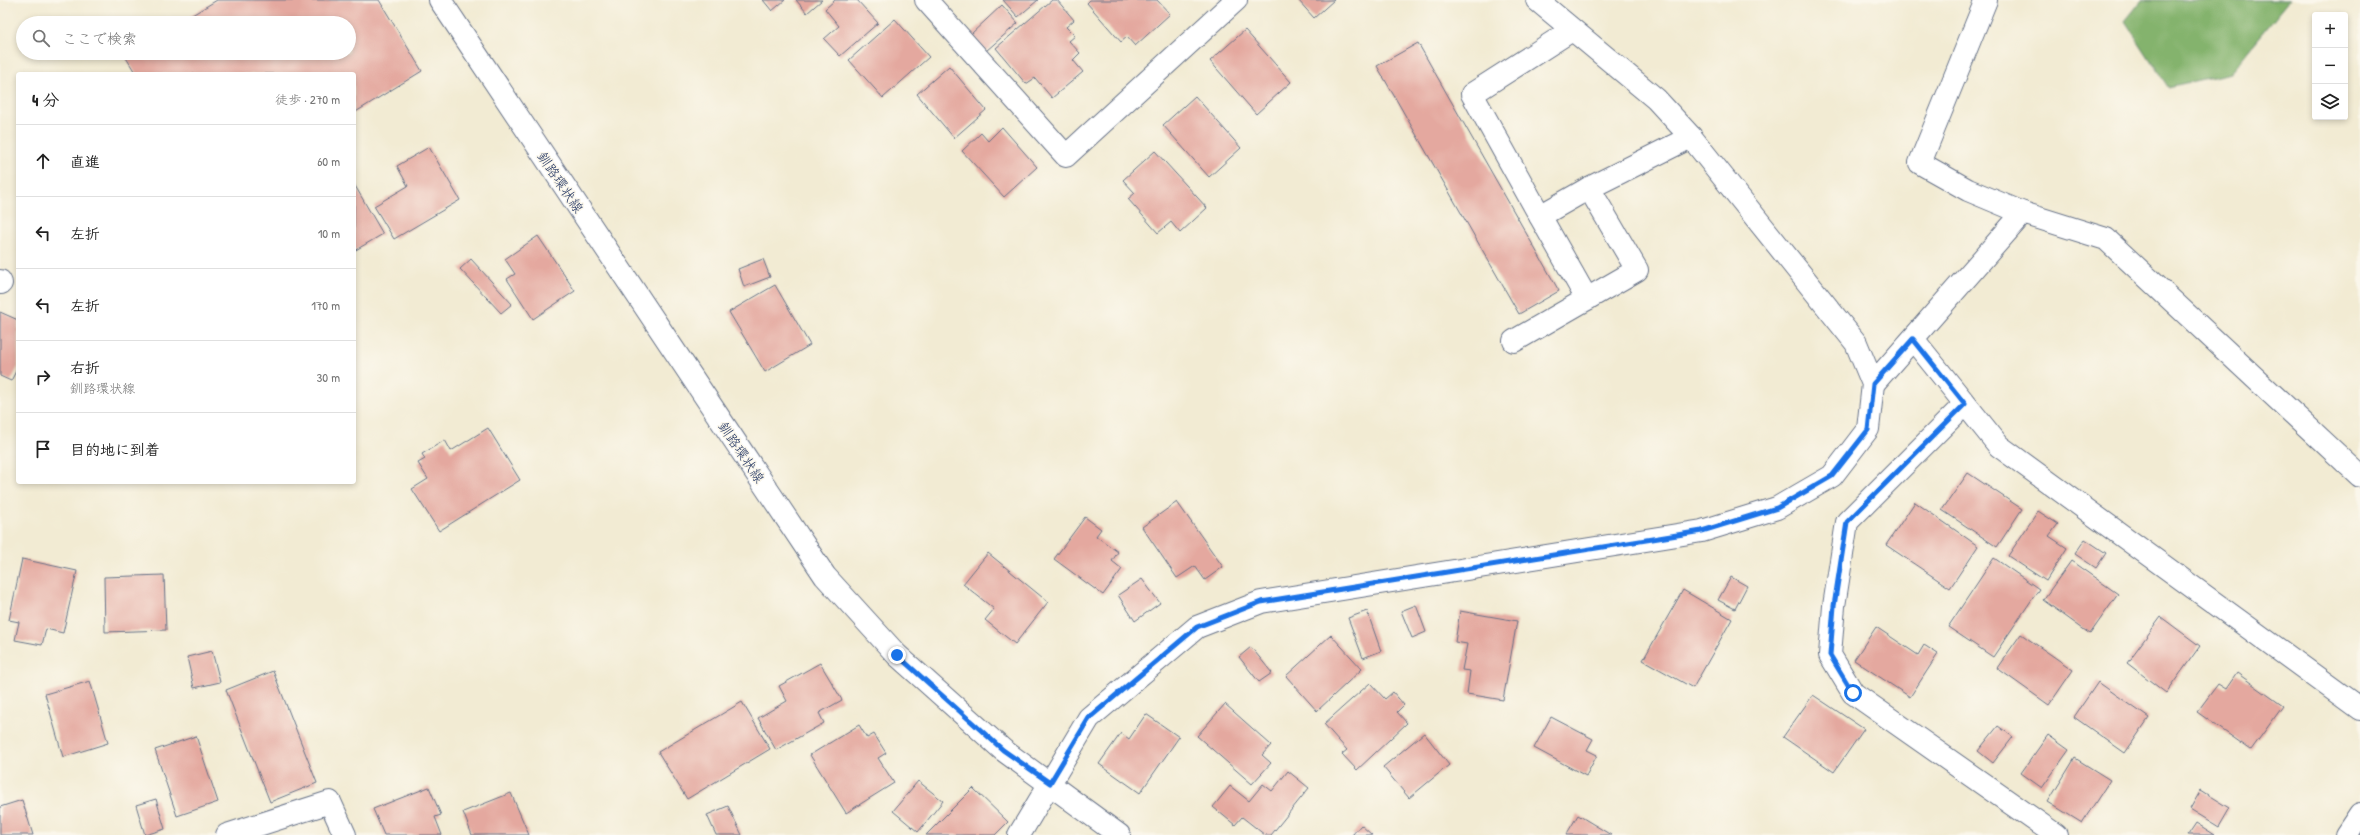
<!DOCTYPE html>
<html lang="ja">
<meta charset="utf-8">
<style>
:root{--surface:#fff;--page:#f6f6f6;--text:#222;--muted:#767676;--line:#e0e0e0}
body{margin:0;font-family:"Patrick Hand","Klee One",sans-serif;background:var(--page);color:var(--text)}
.controls{position:absolute;right:12px;top:12px;display:grid;overflow:hidden;border-radius:4px;box-shadow:0 2px 6px #0003}
.controls button{width:36px;height:36px;display:grid;place-items:center;padding:0;border:0;border-bottom:1px solid var(--line);background:var(--surface);color:var(--text);font:20px sans-serif}
.stop{position:absolute;width:12px;height:12px;margin:-9px;border:3px solid #1a73e8;border-radius:50%;background:#fff}
.stop.end{background:#1a73e8;border-color:#fff;box-shadow:0 1px 4px #0008}
.list{margin:0;padding:0;list-style:none}
h2{display:flex;justify-content:space-between;align-items:center;height:52px;margin:0;padding:0 16px;font-size:17px}
h2 small{font-size:13px;font-weight:400;color:var(--muted)}
.list li{display:grid;grid-template-columns:26px 1fr auto;gap:12px;align-items:center;box-sizing:border-box;height:72px;padding:0 16px;border-top:1px solid var(--line)}
.list b{display:block;font-size:15px;white-space:nowrap}
.list p{margin:0;font-size:13px;white-space:nowrap;color:var(--muted)}
.list em{font-size:13px;font-style:normal;color:var(--muted)}
.icon{flex:none;width:22px;height:22px;fill:none;stroke:currentColor;stroke-width:2;stroke-linecap:round;stroke-linejoin:round}
.map{position:relative;flex:none;width:2360px;height:835px;overflow:hidden}
.search{position:absolute;background:var(--surface);box-shadow:0 2px 6px #0003;left:16px;top:16px;width:340px;height:44px;display:flex;align-items:center;gap:10px;box-sizing:border-box;padding:0 14px;border-radius:22px;color:var(--muted);font-size:15px}
.panel{position:absolute;background:var(--surface);box-shadow:0 2px 6px #0003;left:16px;top:72px;width:340px;height:412px;border-radius:4px}
.map>svg:first-child{display:block}
</style>
<div class="map">
<svg width="2360" height="835" viewBox="0 0 2360 835">
<rect width="100%" height="100%" fill="#fbf7ec"/>
<filter id="ink" filterUnits="userSpaceOnUse"><feTurbulence type="fractalNoise" baseFrequency=".025" numOctaves="2"/><feDisplacementMap in="SourceGraphic" scale="8" xChannelSelector="R" yChannelSelector="G"/><feConvolveMatrix kernelMatrix="1 2 1 2 8 2 1 2 1" color-interpolation-filters="sRGB"/></filter>
<filter id="wash" filterUnits="userSpaceOnUse"><feTurbulence type="fractalNoise" baseFrequency=".012" numOctaves="4" result="noise"/><feDisplacementMap in="SourceGraphic" scale="16" xChannelSelector="R" yChannelSelector="G"/><feGaussianBlur stdDeviation="0.9" result="paint"/><feColorMatrix in="noise" values="0 0 0 0 0 0 0 0 0 0 0 0 0 0 0 0 0 1.4 0 .05"/><feComposite in="paint" operator="in"/></filter>
<g filter="url(#wash)">
<rect width="100%" height="100%" fill="#f2ebd3"/>
<polygon fill="#84b36d" stroke="#507166" points="2142,0 2290,0 2230,73 2168,87 2125,21"/>
<g id="blocks">
<g fill="#e4a89f">
<polygon points="217,0 379,0 422,71 354,113 354,74 136,74 125,56 130,53 349,53 349,23 179,23"/>
<polygon points="763,0 785,0 772,11"/>
<polygon points="796,0 822,0 807,13"/>
<polygon points="835,0 857,0 878,23 840,56 824,39 839,26 825,9"/>
<polygon points="1003,0 1038,0 1018,17"/>
<polygon points="1052,0 1057,0 1074,20 1066,27 1075,36 1069,41 1080,53 1073,60 1083,72 1052,98 1035,78 1026,84 996,48"/>
<polygon points="1090,0 1157,0 1170,14 1135,46 1127,37 1121,42 1087,3"/>
<polygon points="1298,0 1334,0 1314,18"/>
<polygon points="1002,5 1018,23 986,51 971,34"/>
<polygon points="895,19 929,57 883,98 849,60"/>
<polygon points="1245,30 1291,82 1256,114 1210,61"/>
<polygon points="1418,43 1559,291 1519,314 1377,66"/>
<polygon points="949,66 986,110 954,138 917,94"/>
<polygon points="1195,96 1241,148 1209,177 1163,125"/>
<polygon points="1002,127 1037,167 1004,197 962,151 981,133 988,141"/>
<polygon points="429,147 460,200 394,239 374,206 408,186 397,166"/>
<polygon points="1155,151 1207,208 1180,233 1171,222 1158,233 1128,199 1135,193 1123,180"/>
<polygon points="354,184 383,234 354,251"/>
<polygon points="538,236 575,291 533,319 507,279 515,274 505,259"/>
<polygon points="471,259 512,304 501,313 460,269"/>
<polygon points="763,259 770,277 744,287 738,269"/>
<polygon points="775,285 810,345 765,372 729,312"/>
<polygon points="0,312 18,320 18,367 11,381 0,376"/>
<polygon points="488,428 520,480 439,531 412,489 428,479 418,463 425,459 422,454 445,440 451,451"/>
<polygon points="1968,473 2022,509 1997,547 1942,510"/>
<polygon points="1177,502 1223,567 1205,580 1195,566 1177,578 1142,527"/>
<polygon points="1915,502 1978,546 1950,588 1886,545"/>
<polygon points="2038,511 2058,524 2049,536 2067,548 2046,581 2008,556"/>
<polygon points="1085,517 1101,529 1096,536 1118,552 1112,561 1122,569 1103,595 1054,559"/>
<polygon points="2085,539 2106,553 2096,568 2075,554"/>
<polygon points="988,553 1048,602 1015,644 985,620 994,609 963,584"/>
<polygon points="1994,558 2039,589 1993,657 1948,627"/>
<polygon points="22,559 77,571 63,633 46,629 42,645 15,640 19,622 9,620"/>
<polygon points="2071,561 2118,594 2090,634 2043,600"/>
<polygon points="164,575 166,630 105,632 104,577"/>
<polygon points="1731,577 1747,586 1735,609 1718,600"/>
<polygon points="1142,579 1160,603 1135,621 1118,595"/>
<polygon points="1683,590 1732,619 1693,688 1643,660"/>
<polygon points="1416,605 1426,632 1412,638 1401,611"/>
<polygon points="1367,611 1381,651 1363,658 1348,618"/>
<polygon points="1460,611 1517,621 1503,700 1467,694 1470,671 1462,670 1467,644 1455,642"/>
<polygon points="2161,617 2200,646 2166,693 2127,663"/>
<polygon points="1876,627 1918,655 1924,645 1938,654 1910,697 1854,660"/>
<polygon points="2021,634 2073,670 2049,705 1997,668"/>
<polygon points="1331,635 1362,669 1317,711 1286,676"/>
<polygon points="1251,647 1272,673 1259,682 1239,657"/>
<polygon points="212,651 220,682 194,688 187,657"/>
<polygon points="820,663 842,700 819,713 824,723 776,750 758,718 787,701 779,686"/>
<polygon points="273,671 317,783 270,802 226,690"/>
<polygon points="2237,673 2283,706 2251,750 2197,712 2218,684 2226,689"/>
<polygon points="90,681 108,743 63,757 45,694"/>
<polygon points="2098,682 2149,718 2125,753 2074,717"/>
<polygon points="1370,683 1385,699 1393,692 1404,705 1397,712 1407,723 1357,770 1342,754 1347,750 1324,724"/>
<polygon points="1813,695 1864,729 1834,772 1783,737"/>
<polygon points="742,702 770,749 687,799 658,752"/>
<polygon points="1225,704 1271,745 1262,755 1271,763 1252,784 1197,736"/>
<polygon points="1146,714 1179,737 1140,793 1099,764 1121,733 1129,739"/>
<polygon points="1551,717 1593,739 1587,750 1597,755 1586,776 1534,748"/>
<polygon points="859,725 867,738 874,734 886,753 878,758 894,783 846,813 810,755"/>
<polygon points="1998,726 2013,737 1993,763 1978,751"/>
<polygon points="1424,733 1449,765 1409,798 1383,767"/>
<polygon points="2048,735 2069,750 2042,788 2021,773"/>
<polygon points="196,736 218,802 177,816 155,750"/>
<polygon points="2075,758 2110,780 2082,823 2048,802"/>
<polygon points="1288,771 1309,788 1271,835 1265,835 1242,817 1235,825 1213,807 1230,786 1249,801 1263,784 1272,791"/>
<polygon points="918,781 943,801 918,832 893,811"/>
<polygon points="429,787 441,815 435,817 442,835 384,835 373,809"/>
<polygon points="973,788 1008,822 995,835 926,835"/>
<polygon points="2201,790 2230,808 2219,827 2190,809"/>
<polygon points="511,793 529,835 472,835 463,812"/>
<polygon points="156,799 165,829 145,835 136,805"/>
<polygon points="22,800 33,835 0,835 0,807"/>
<polygon points="728,806 742,835 716,835 707,815"/>
<polygon points="1578,815 1611,835 1566,835"/>
<polygon points="2196,823 2215,835 2188,835"/>
<polygon points="1361,825 1372,835 1352,835"/>
</g>
</g>
</g>
<g filter="url(#ink)">
<use href="#blocks" fill-opacity="0" stroke="#667187" stroke-width="1"/>
<g fill="none" stroke-linecap="round" stroke-linejoin="round">
<g stroke="#667187" stroke-width="24">
<g id="minor">
<polyline points="926,0 1066,156 1236,0"/>
<polyline points="1986,0 1920,163 1968,190 2023,213"/>
<polyline points="1572,30 1472,94 1540,216 1589,188"/>
<polyline points="1540,216 1587,299"/>
<polyline points="0,281 1,283"/>
<polyline points="1913,339 1999,446 2360,709"/>
<polyline points="1514,341 1637,270 1589,188 1691,137"/>
<polyline points="1873,384 2023,213 2106,239 2360,476"/>
<polyline points="1965,404 1847,522 1834,606 1830,655 1853,693 2056,835"/>
<polyline points="227,835 330,802 345,835"/>
<polyline points="1019,835 1089,718 1197,627 1261,602 1702,531 1777,508 1832,476 1868,429 1873,384 1856,343 1691,137 1656,99 1537,0"/>
<polyline points="2346,835 2360,814"/>
</g>
</g>
<g stroke="#667187" stroke-width="24">
<polyline id="major" points="440,0 825,576 897,655 1003,750 1119,835"/>
</g>
<use href="#minor" stroke="#fff" stroke-width="22"/>
<use href="#major" stroke="#fff" stroke-width="22"/>
</g>
</g>
<g fill="none" stroke-linecap="round" stroke-linejoin="round" filter="url(#ink)">
<polyline stroke="#1a73e8" stroke-width="5" points="897,655 1003,750 1050,783 1089,718 1197,627 1261,602 1702,531 1777,508 1832,476 1868,430 1873,384 1913,339 1965,404 1847,522 1834,606 1830,655 1853,693"/>
</g>
<g text-anchor="middle" dominant-baseline="central" stroke-width="3" stroke-linejoin="round" paint-order="stroke">
<g font-size="14" fill="#1b2f5e" stroke="#fbf7ec">
<text transform="translate(561 182) rotate(56)">釧路環状線</text>
<text transform="translate(742 452) rotate(56)">釧路環状線</text>
</g>
</g>
</svg>
<div class="controls">
<button>+</button>
<button>−</button>
<button><svg class="icon" aria-label="layers" viewBox="0 0 24 24"><path d="M12 4l9 5-9 5-9-5zM3 14l9 5 9-5"/></svg></button>
</div>
<div class="stop" style="left:1853px;top:693px"></div>
<div class="stop end" style="left:897px;top:655px"></div>
<div class="search"><svg class="icon" aria-label="search" viewBox="0 0 24 24"><circle cx="10" cy="10" r="6"/><path d="M15 15l6 6"/></svg>ここで検索</div>
<section class="panel">
<h2>4 分<small>徒歩 · 270 m</small></h2>
<ul class="list">
<li><svg class="icon" aria-label="ahead" viewBox="0 0 24 24"><path d="M12 20V5M6 11l6-6 6 6"/></svg><div><b>直進</b></div><em>60 m</em></li>
<li><svg class="icon" aria-label="left" viewBox="0 0 24 24"><path d="M17 20v-9H6M10 6l-5 5 5 5"/></svg><div><b>左折</b></div><em>10 m</em></li>
<li><svg class="icon" aria-label="left" viewBox="0 0 24 24"><path d="M17 20v-9H6M10 6l-5 5 5 5"/></svg><div><b>左折</b></div><em>170 m</em></li>
<li><svg class="icon" aria-label="right" viewBox="0 0 24 24"><path d="M7 20v-9h11M14 6l5 5-5 5"/></svg><div><b>右折</b><p>釧路環状線</p></div><em>30 m</em></li>
<li><svg class="icon" aria-label="arrive" viewBox="0 0 24 24"><path d="M6 21V4h12l-3 4 3 4H6"/></svg><div><b>目的地に到着</b></div></li>
</ul>
</section>
</div>
